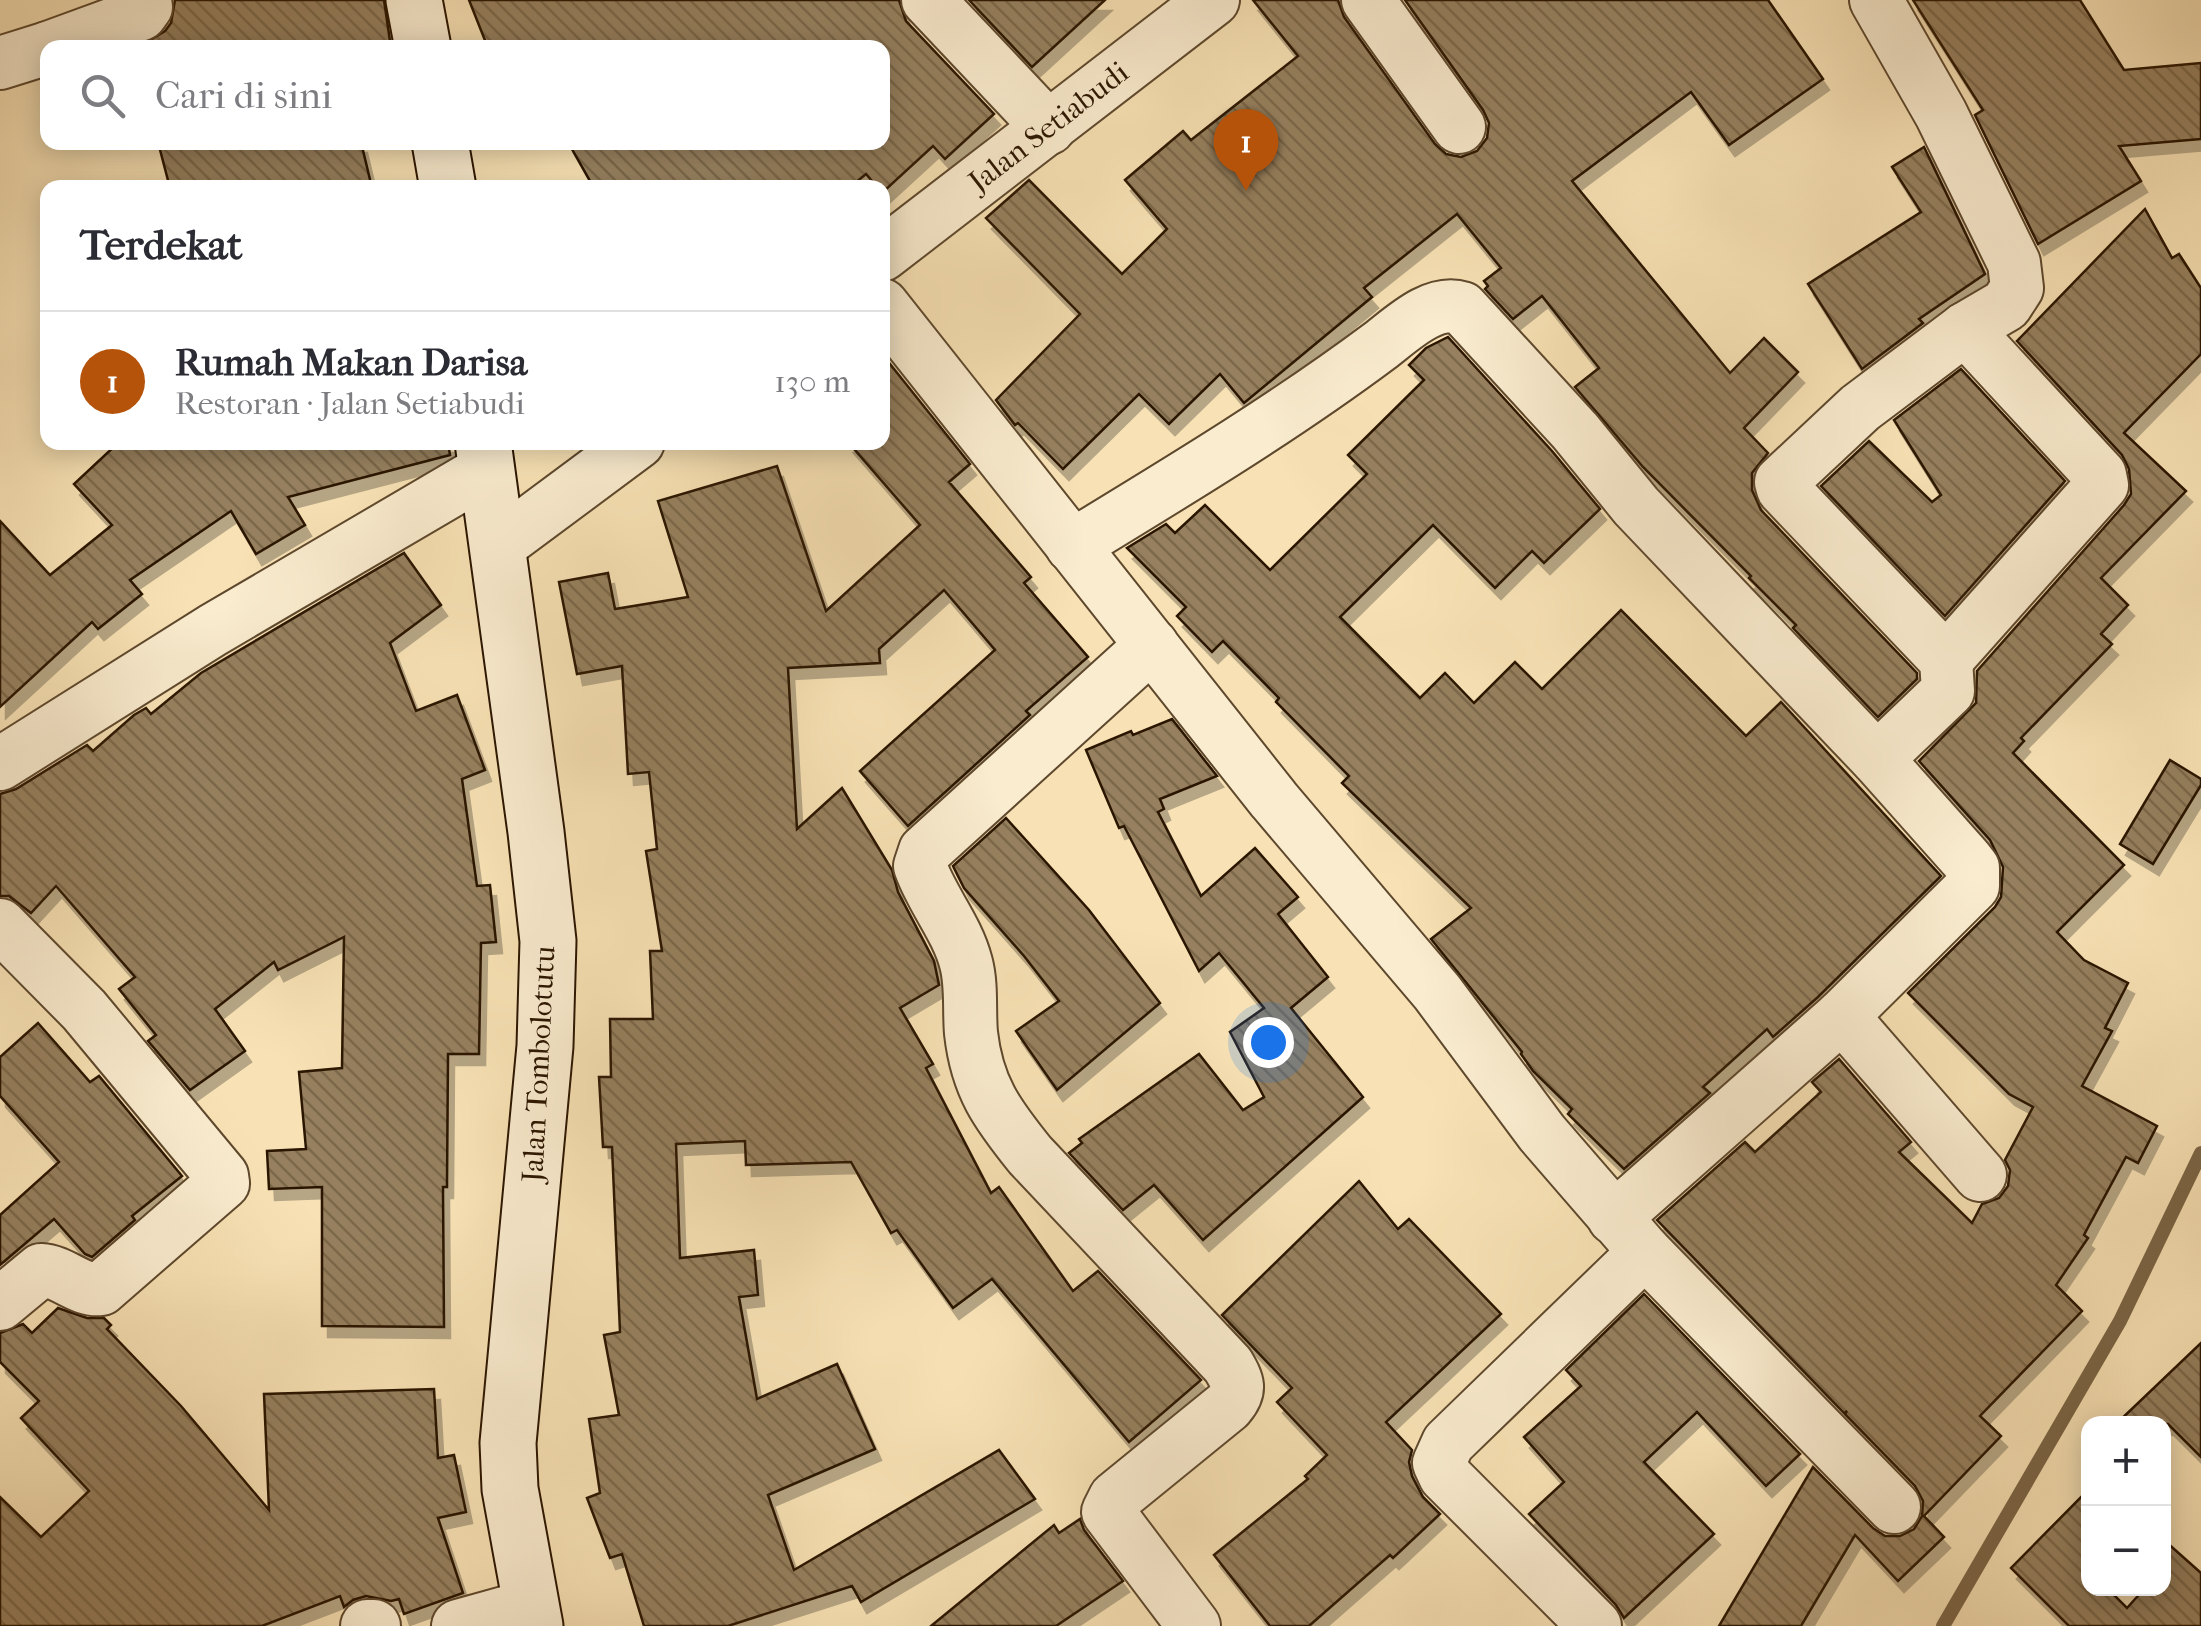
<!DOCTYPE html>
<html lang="id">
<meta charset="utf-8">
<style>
:root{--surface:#fff;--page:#f7f7f7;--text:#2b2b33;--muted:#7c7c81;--line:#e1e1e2;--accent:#b45309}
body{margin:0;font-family:"IM FELL French Canon",serif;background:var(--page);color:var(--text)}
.controls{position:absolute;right:30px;bottom:30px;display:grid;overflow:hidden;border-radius:20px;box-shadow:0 5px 25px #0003}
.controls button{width:90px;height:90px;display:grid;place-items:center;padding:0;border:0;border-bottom:2px solid var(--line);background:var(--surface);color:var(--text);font:50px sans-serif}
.you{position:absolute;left:1268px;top:1042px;width:35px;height:35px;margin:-25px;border:8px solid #fff;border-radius:50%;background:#1a73e8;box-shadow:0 0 0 15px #1a73e833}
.badge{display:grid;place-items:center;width:65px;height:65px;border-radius:50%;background:var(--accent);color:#fff;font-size:32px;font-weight:700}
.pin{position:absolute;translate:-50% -82px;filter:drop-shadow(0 2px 5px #0008)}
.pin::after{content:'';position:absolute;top:52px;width:35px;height:30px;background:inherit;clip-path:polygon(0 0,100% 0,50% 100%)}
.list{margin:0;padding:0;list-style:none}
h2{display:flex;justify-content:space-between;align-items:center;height:130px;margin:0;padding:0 40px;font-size:42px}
h2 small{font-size:32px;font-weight:400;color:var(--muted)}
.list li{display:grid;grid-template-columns:65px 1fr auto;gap:30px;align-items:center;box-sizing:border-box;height:140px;padding:0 40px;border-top:2px solid var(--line)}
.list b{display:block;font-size:38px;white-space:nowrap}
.list p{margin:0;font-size:32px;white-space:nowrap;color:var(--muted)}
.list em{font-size:32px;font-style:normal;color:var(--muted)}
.icon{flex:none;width:55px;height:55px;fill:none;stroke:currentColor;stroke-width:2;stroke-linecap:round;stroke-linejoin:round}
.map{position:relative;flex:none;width:2201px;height:1626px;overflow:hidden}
.search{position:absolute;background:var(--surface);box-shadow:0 5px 25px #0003;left:40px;top:40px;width:850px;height:110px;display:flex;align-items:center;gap:25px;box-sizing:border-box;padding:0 35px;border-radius:20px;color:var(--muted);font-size:38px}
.panel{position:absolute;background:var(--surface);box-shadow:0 5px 25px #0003;left:40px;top:180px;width:850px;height:270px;border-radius:20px}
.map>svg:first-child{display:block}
</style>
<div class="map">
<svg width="2201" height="1626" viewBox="0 0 2201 1626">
<defs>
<pattern id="building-back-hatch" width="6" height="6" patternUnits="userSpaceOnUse" patternTransform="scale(2.5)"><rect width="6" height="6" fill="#96805e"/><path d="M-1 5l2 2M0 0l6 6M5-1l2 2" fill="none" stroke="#7b684b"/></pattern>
<filter id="shadow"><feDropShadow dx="6" dy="11" stdDeviation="0" flood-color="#0004"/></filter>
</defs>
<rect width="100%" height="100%" fill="#f8e2b5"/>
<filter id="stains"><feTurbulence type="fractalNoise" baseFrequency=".002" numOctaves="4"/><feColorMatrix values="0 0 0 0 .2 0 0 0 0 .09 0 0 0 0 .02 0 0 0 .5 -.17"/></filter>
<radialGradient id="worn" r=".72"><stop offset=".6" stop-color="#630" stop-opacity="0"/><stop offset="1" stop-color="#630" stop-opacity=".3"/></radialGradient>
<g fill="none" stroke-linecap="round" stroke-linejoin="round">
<polyline stroke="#7c6647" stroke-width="14" points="1943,1626 2120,1321 2201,1153"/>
</g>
<g fill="url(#building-back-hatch)" stroke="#2b1500" stroke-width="2.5" filter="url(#shadow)">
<polygon points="175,0 384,0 391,48 137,48 165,31 171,23"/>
<polygon points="469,0 899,0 906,21 994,114 945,159 933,146 882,193 882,188 878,188 866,174 849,188 594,188 568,142 882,142 882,48 488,48"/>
<polygon points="969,0 1105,0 1032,67"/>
<polygon points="1253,0 1338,0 1344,17 1435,144 1446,154 1461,157 1477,151 1487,138 1489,123 1483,110 1405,0 1768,0 1823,79 1729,145 1691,92 1572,181 1730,373 1764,338 1798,372 1744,428 1768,453 1752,473 1752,490 1761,510 1917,673 1917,679 1878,717 1793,628 1796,625 1749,578 1751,576 1643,467 1575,387 1599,368 1542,296 1513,319 1485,289 1488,286 1484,281 1501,268 1457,214 1364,288 1372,297 1244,403 1220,374 1169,424 1139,394 1063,469 1018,423 1015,425 996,400 1080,314 986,218 1029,180 1122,274 1167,229 1125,180 1183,131 1191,140 1298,56"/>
<polygon points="1913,0 2080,0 2124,70 2201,63 2201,139 2119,146 2141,181 2038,244 1975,115 1983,110"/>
<polygon points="158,142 361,142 372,188 170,188"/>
<polygon points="1924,147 1985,274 1919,319 1923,323 1862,369 1808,284 1921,212 1892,167"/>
<polygon points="2145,209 2172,258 2179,254 2201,288 2201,354 2124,433 2186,491 2101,578 2128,605 2101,634 2112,644 2021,738 2024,741 2013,753 2124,865 2057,932 2084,960 2128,983 2105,1028 2112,1031 2082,1086 2157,1126 2138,1163 2126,1157 2084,1235 2088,1238 2056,1285 2082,1311 1980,1416 2001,1436 1924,1516 1944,1537 1898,1581 1855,1535 1801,1626 1719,1626 1813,1467 1873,1528 1885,1536 1900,1536 1914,1529 1922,1516 1923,1501 1915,1486 1845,1414 1847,1411 1844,1413 1657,1220 1745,1142 1755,1152 1821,1092 1812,1082 1839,1059 1911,1142 1899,1152 1972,1223 1982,1204 1999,1198 2008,1186 2010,1170 2005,1160 2033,1107 2009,1094 1908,993 1995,907 2001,897 2003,867 1990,840 1919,761 1976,703 1977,671 2124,505 2131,494 2129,469 2122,455 2017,341"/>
<polygon points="1448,337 1552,451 1600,509 1544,563 1532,551 1495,588 1433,525 1340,617 1420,698 1445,673 1474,703 1515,662 1542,689 1621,610 1746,736 1781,702 1941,876 1818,997 1773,1037 1767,1029 1703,1087 1710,1093 1624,1169 1568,1114 1572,1109 1533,1071 1521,1054 1522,1052 1431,939 1471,908 1342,783 1349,776 1276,702 1279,698 1223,641 1212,652 1177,616 1186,607 1127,548 1166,524 1175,533 1205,505 1270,570 1367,474 1348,455 1424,380 1409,365 1426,348"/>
<polygon points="882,354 970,464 949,482 1031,577 1024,583 1088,657 1026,711 1030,715 908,826 860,771 995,650 944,590 879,649 880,663 788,668 797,829 842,788 892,870 898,892 934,961 939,985 900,1008 933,1064 926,1068 991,1193 999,1187 1073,1291 1098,1271 1201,1380 1129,1442 992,1279 953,1308 897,1230 891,1233 851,1162 746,1165 745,1141 676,1144 680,1258 754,1250 758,1295 739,1297 757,1399 837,1364 875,1449 768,1495 794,1570 999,1450 1035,1499 861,1602 852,1586 728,1626 644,1626 622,1554 610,1558 587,1498 600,1493 589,1419 619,1415 604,1335 620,1332 612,1147 603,1147 599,1077 611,1077 610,1019 653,1019 650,951 662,951 646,851 657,849 649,772 628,774 622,666 577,674 559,582 608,573 615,609 688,597 658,501 777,466 826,611 920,525 848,442 882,442"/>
<polygon points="1961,369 2065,481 1945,616 1821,486 1869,441 1932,502 1941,495 1894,420"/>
<polygon points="119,442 448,442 450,455 288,497 305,525 256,554 231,511 130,580 142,594 98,629 92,622 0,707 0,521 50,575 112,525 74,484"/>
<polygon points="404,553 441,605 390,643 416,711 457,695 485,770 462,779 477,886 490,885 496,942 481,943 479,1054 448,1054 447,1187 443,1187 444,1327 322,1326 322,1187 269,1189 267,1151 306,1149 299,1072 342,1068 344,937 278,970 274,962 215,1009 245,1051 190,1090 148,1041 156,1035 119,989 135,977 56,886 31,913 9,896 0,896 0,794 16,789 87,745 93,751 134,715 146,708 151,714 201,673"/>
<polygon points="1172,719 1217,776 1160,799 1164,809 1158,812 1201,896 1255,848 1298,897 1278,914 1328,977 1291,1008 1363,1097 1203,1240 1154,1185 1123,1210 1069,1153 1082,1143 1079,1139 1199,1054 1243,1110 1264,1097 1230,1032 1264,1008 1219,953 1199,971 1124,826 1119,828 1086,750 1131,731 1133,735"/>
<polygon points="2170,760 2201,779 2201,785 2153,864 2120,844"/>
<polygon points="1006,818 1089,910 1160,1003 1057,1090 1016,1031 1059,1001 1024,956 964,888 953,866"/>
<polygon points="38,1023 90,1082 99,1076 182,1176 132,1216 135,1220 92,1257 85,1254 54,1219 0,1265 0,1215 59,1162 0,1096 0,1057"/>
<polygon points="1359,1181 1398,1229 1409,1219 1501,1314 1386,1422 1412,1450 1409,1462 1412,1476 1423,1497 1440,1514 1393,1558 1390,1555 1309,1626 1270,1626 1214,1555 1308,1479 1305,1476 1327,1455 1277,1402 1292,1388 1222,1315"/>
<polygon points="1644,1294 1800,1454 1766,1486 1697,1412 1644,1462 1714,1534 1624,1618 1616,1605 1529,1514 1564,1482 1524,1437 1581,1386 1566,1370"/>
<polygon points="58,1308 87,1318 104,1318 111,1325 107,1329 181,1406 269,1510 264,1394 434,1389 438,1458 454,1455 466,1512 438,1518 463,1593 404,1614 399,1599 391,1601 366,1596 353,1600 344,1607 340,1596 262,1626 0,1626 0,1497 41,1537 89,1491 21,1418 39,1401 0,1362 0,1333 23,1324 32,1333"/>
<polygon points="2201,1343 2201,1457 2168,1424 2116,1424"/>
<polygon points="2088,1490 2088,1588 2107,1588 2127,1608 2145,1588 2164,1588 2164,1540 2201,1573 2201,1626 2069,1626 2011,1568"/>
<polygon points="1080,1519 1084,1530 1123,1581 1056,1626 931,1626 1054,1525 1059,1533"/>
</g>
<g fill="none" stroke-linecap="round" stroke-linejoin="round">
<g stroke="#5e482d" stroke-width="56">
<g id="street">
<polyline points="928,0 1049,128"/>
<polyline points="1368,0 1459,127"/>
<polyline points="1876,0 1941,114 2014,263 2017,288 2006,305 1965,329 1860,408 1781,482 1783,489 1946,660 1948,691 1877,759"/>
<polyline points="48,48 141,14 146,7 145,0"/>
<polyline points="0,63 48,48"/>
<path id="s1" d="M882 255 1213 0"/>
<polyline points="882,305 1274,800 1437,992 1542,1133 1645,1252 1448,1443 1439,1463 1445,1476 1595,1626"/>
<polyline points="498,546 638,442"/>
<path d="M1072 546C1177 482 1282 419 1381 345 1403 328 1433 299 1462 308L1575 431 1636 506 1877 759 1966 859 1973 868V886L1842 1016 1614 1218"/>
<path d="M1152 645 925 851 920 866C932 900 957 928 966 963 972 985 969 1010 971 1033 977 1087 997 1114 1030 1155L1228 1365C1238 1382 1242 1390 1228 1406L1115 1498 1108 1512 1194 1626"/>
<polyline points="1946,660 2102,485 2100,475 1965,329"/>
<polyline points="0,764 213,630 486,470"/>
<path d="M0 925 84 1010 222 1176 223 1183 101 1289C80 1292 63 1271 41 1270L0 1304"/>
<polyline points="1842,1016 1980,1175"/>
<polyline points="1645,1252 1894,1507"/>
<polyline points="367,1626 374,1626"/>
<polyline points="458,1626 530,1606"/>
</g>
</g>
<g stroke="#2b1500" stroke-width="59">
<g id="secondary">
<polyline points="414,0 423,48"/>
<polyline points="440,142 448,188"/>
<polyline points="483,442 536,832 548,941 545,1046 508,1443 510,1489 535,1626"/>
</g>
</g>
<use href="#street" stroke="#faeccf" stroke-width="52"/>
<use href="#secondary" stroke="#faeccf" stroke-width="55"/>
</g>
<g text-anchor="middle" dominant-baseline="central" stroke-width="10" stroke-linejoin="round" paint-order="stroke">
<g font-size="30" fill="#2b1500" stroke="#faeccf">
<text stroke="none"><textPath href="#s1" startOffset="210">Jalan Setiabudi</textPath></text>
<text transform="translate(539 1064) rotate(-87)">Jalan Tombolotutu</text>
</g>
</g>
<rect width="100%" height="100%" filter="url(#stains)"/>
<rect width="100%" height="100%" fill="url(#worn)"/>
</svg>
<div class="controls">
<button>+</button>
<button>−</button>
</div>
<div class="you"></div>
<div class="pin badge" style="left:1246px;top:191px">1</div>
<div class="search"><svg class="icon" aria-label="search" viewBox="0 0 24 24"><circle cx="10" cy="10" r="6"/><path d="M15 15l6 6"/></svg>Cari di sini</div>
<section class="panel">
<h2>Terdekat<small></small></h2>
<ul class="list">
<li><span class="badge">1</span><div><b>Rumah Makan Darisa</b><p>Restoran · Jalan Setiabudi</p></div><em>130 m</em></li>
</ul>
</section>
</div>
